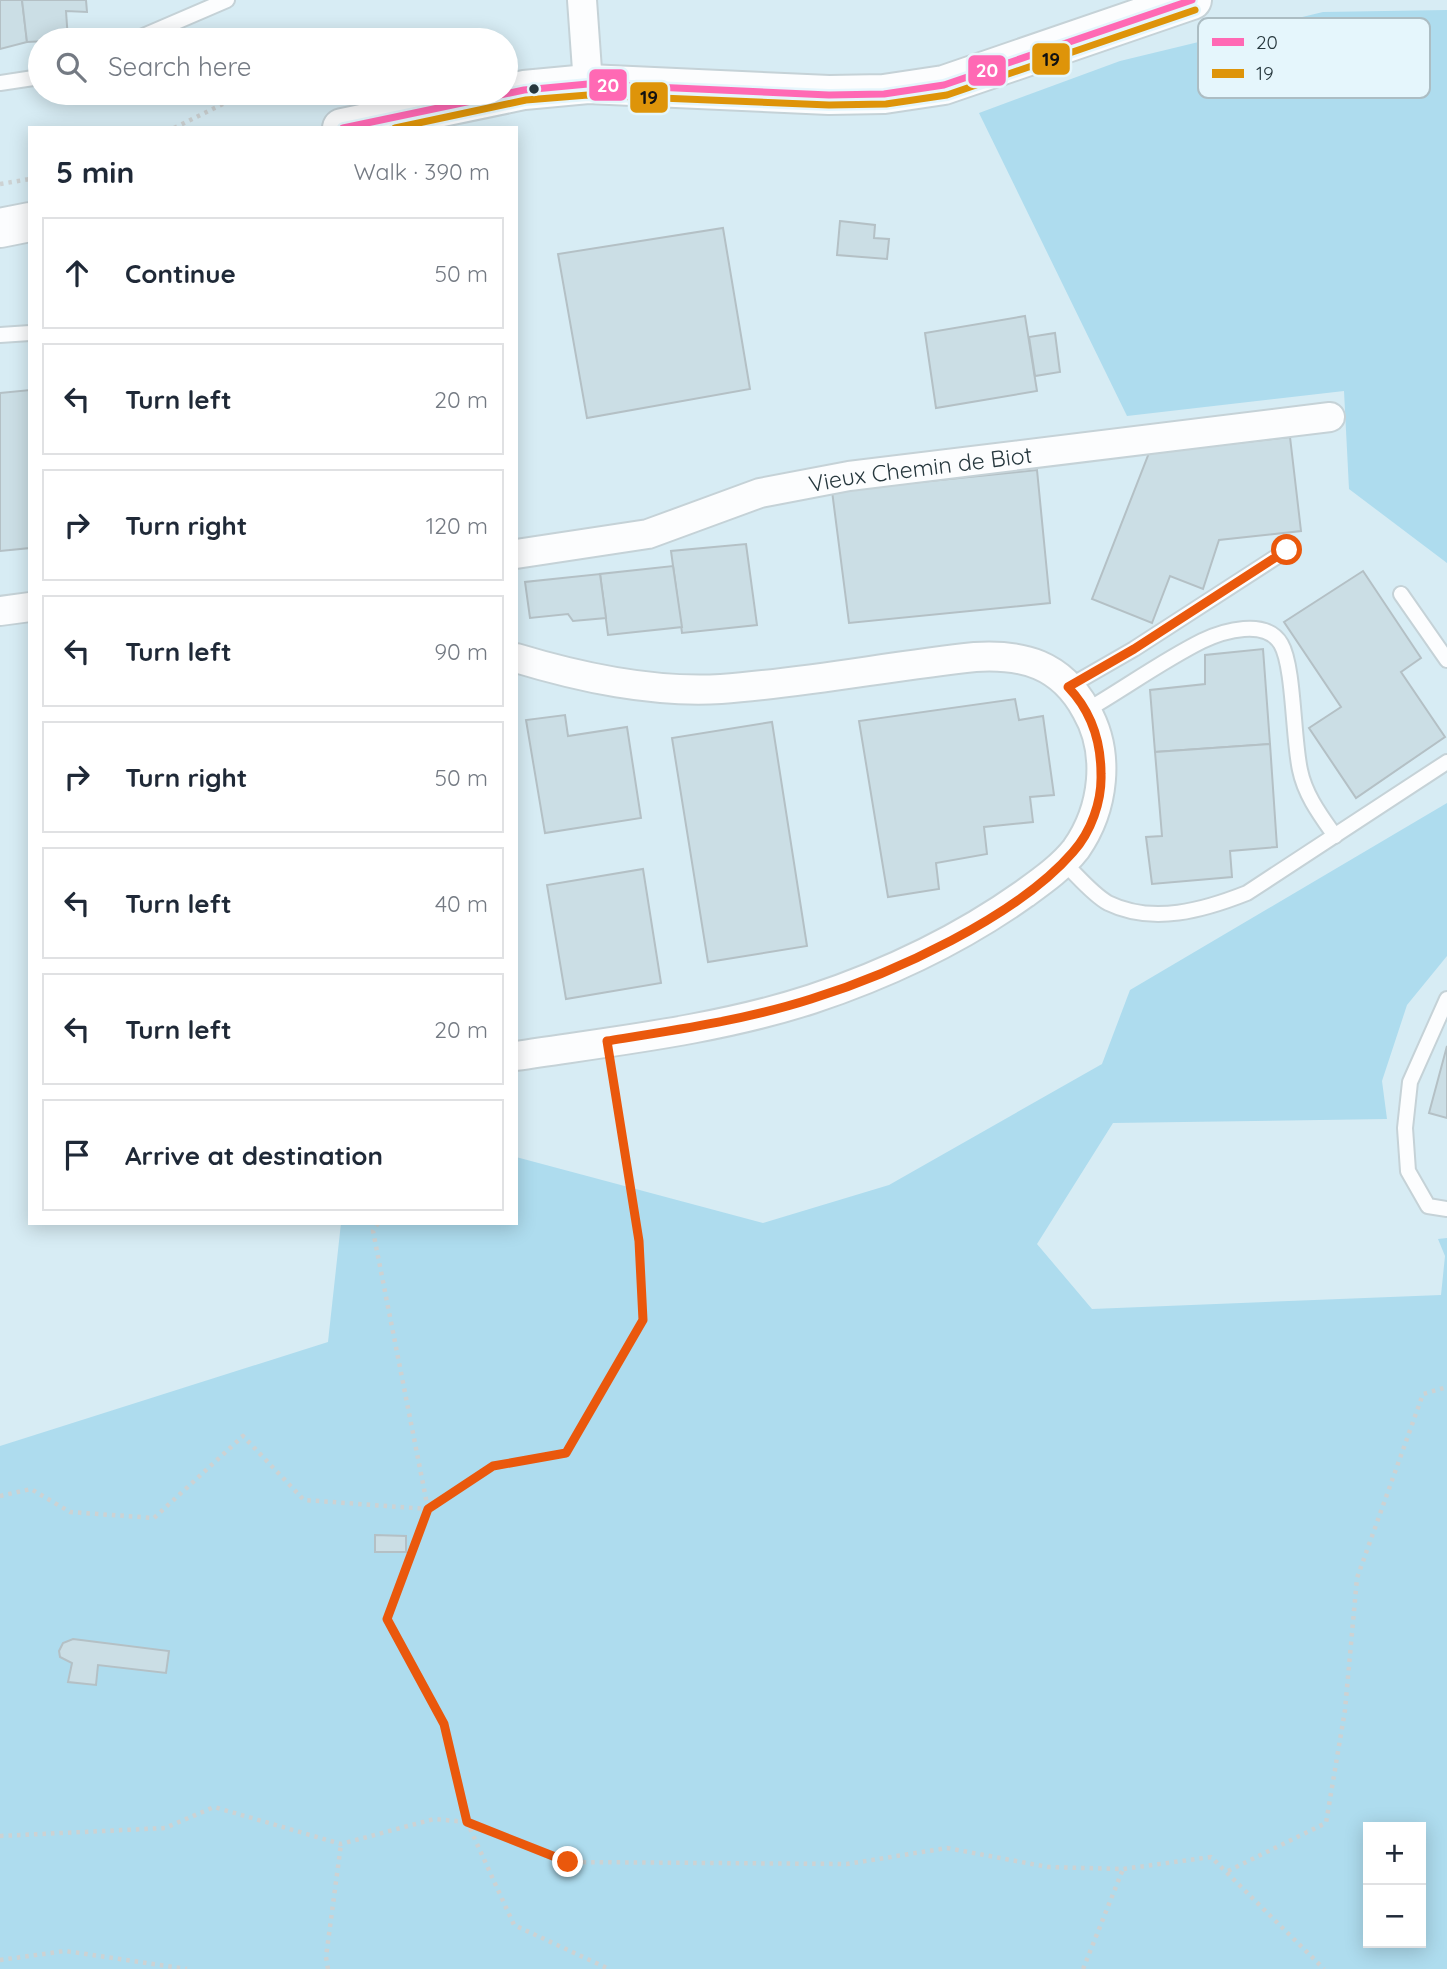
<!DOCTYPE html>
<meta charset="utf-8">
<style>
:root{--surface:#fff;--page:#f6f6f7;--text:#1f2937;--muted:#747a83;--line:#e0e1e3}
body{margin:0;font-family:Quicksand,sans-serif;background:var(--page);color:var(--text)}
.controls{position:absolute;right:21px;bottom:21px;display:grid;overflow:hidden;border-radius:0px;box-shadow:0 4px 18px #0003}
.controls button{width:63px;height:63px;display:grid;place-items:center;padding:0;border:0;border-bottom:2px solid var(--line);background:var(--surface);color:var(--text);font:35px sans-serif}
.stop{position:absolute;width:21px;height:21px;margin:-16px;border:5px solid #ea580c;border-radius:50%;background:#fff}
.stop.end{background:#ea580c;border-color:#fff;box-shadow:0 2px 7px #0008}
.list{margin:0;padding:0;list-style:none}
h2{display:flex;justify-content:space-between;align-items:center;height:91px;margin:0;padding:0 28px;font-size:30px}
h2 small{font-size:23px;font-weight:400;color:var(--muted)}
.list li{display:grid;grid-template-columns:46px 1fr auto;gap:21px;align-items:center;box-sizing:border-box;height:112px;margin:0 14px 14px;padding:0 14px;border:2px solid var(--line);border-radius:0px}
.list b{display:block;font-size:26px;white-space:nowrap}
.list em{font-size:23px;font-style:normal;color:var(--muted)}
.icon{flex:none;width:38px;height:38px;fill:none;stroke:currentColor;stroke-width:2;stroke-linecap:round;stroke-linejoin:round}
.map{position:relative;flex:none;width:1447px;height:1969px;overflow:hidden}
.search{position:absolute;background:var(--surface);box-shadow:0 4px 18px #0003;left:28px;top:28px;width:490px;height:77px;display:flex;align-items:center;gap:18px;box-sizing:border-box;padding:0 24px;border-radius:38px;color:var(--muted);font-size:26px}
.panel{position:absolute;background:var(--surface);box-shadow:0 4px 18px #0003;left:28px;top:126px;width:490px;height:1099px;border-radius:0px}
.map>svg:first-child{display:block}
</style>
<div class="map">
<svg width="1447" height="1969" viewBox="0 0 1447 1969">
<rect width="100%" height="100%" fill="#eaf3f7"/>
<path fill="#d7ecf4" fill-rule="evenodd" d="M0 0H1447V1969H0ZM40 40H506V93H40ZM30 128H516V1223H30ZM1368 1827H1421V1943H1368Z"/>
<g fill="#aedcee" fill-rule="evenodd">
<polygon points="1447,10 1447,563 1349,489 1344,391 1127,416 979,113 1120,61 1323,12"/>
<path d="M1447 803V956L1407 1005 1382 1081 1387 1119 1113 1123 1037 1244 1092 1309 1441 1295 1445 1256 1438 1239 1447 1238V1969H0V1446L328 1342 341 1223H516V1157L763 1223 889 1185 1102 1064 1130 990ZM1368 1827H1421V1943H1368Z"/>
</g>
<g fill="#cbdee5" stroke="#b4c0c5" stroke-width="2">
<polygon points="0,0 22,0 27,42 0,49"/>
<polygon points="22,0 86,0 87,12 66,11 68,40 27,42"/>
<polygon points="840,221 875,225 874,238 889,239 887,259 837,255"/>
<polygon points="723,228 750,389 587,418 558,254"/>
<polygon points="1025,316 1037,391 936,408 925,333"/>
<polygon points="1055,333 1060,372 1035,376 1029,337"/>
<polygon points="30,390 30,548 0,551 0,393"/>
<polygon points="1290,437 1301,531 1219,540 1203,589 1170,576 1152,623 1092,599 1149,453"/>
<polygon points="1037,470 1050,603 849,623 832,491"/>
<polygon points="746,544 757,625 682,633 671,551"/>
<polygon points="673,566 682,627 608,635 600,574"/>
<polygon points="1363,571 1421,658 1401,672 1445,737 1356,798 1309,728 1341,707 1284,622"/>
<polygon points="600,574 606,618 573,621 568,614 530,618 525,582"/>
<polygon points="1263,649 1270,744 1155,752 1150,690 1205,684 1205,655"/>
<polygon points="1015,699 1019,720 1043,716 1054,795 1030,797 1033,822 984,827 987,854 936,863 939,889 888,897 859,721"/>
<polygon points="565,715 568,736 627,727 641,818 545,833 526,720"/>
<polygon points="772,722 807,946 708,962 672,738"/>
<polygon points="1270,744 1277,847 1230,851 1232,877 1152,884 1146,837 1162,836 1155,752"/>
<polygon points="643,869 661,983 566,999 547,885"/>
<polygon points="1447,1046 1447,1118 1429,1113"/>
<polygon points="375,1535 406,1536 406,1552 375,1552"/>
<polygon points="73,1639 169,1651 166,1673 98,1665 96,1685 68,1682 72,1663 60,1657 59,1651 63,1643"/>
</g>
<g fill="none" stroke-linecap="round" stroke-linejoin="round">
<g stroke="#c5d2d7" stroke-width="18">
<g id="service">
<polyline points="134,40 227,0"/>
<polyline points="0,83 40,77"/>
<polyline points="0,335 30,333"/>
<polyline points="1401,594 1447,660"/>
<polyline points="1068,687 1134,649 1287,550"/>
<path d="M1087 710C1125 688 1162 661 1202 641 1223 631 1266 618 1281 644 1294 666 1293 739 1300 770 1305 795 1321 816 1335 836"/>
<path d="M1063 862C1077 875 1092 894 1108 903 1153 925 1204 910 1247 893L1447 762"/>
<polyline points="1447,999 1410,1082 1405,1128 1408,1171 1428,1206 1447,1209"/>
</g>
</g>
<g stroke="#c5d2d7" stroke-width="32">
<g id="minor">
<polyline points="582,0 588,84"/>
<path id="s1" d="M516 554 648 534 760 493 849 476 1330 417"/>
<polyline points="0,611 30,607"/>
<path d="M516 658C582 678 652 693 721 689 806 683 890 666 975 657 1023 654 1061 664 1086 710 1111 753 1104 809 1076 849 1062 867 1042 881 1024 894 959 940 887 974 812 999 717 1030 614 1041 516 1056"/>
</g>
</g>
<g stroke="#c5d2d7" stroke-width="42">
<g id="secondary">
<polyline points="342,128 524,90 588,84 829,95 884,94 944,85 1192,0"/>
<polyline points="0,228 30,222"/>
</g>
</g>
<g stroke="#cdd2d3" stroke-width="4.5" stroke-dasharray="3.5 5" stroke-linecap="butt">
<polyline points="174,128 245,93"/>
<polyline points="0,184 30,179"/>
<polyline points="378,1223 373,1231 428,1509 387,1619 444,1724 467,1822 514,1925 609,1969"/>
<polyline points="0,1496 31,1489 70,1512 154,1518 243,1436 304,1500 428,1509 493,1466 566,1453 643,1320 639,1241 612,1073"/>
<polyline points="0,1836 165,1828 214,1807 341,1844 434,1819 467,1822 568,1862 847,1864 947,1848 1048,1867 1123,1869 1211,1857 1324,1969"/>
<polyline points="1228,1871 1326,1823 1345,1710 1357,1578 1423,1394 1447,1387"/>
<polyline points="0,1960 65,1951 187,1969"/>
<polyline points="328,1969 326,1957 341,1844"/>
<polyline points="1083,1969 1123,1869"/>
</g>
<use href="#service" stroke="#fcfdfe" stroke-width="14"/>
<use href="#minor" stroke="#fcfdfe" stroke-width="28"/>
<use href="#secondary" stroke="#fcfdfe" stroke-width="38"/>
<g stroke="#e5f6fc" stroke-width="12">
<polyline id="bus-1" points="343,128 524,90 588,84 829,95 884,94 944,85 1192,0"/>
</g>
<g stroke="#e5f6fc" stroke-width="12">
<polyline id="bus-2" points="395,128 526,100 588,95 829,105 886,104 947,95 1195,10"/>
</g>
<use href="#bus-1" stroke="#ff69b4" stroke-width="7"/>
<use href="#bus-2" stroke="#de9409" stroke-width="7"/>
</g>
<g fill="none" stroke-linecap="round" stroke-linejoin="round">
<path stroke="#ea580c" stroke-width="9" d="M568 1862 467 1822 444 1724 387 1619 428 1509 493 1466 566 1453 643 1320 639 1241 607 1041C676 1030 745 1020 811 999 892 974 1017 917 1073 852 1091 832 1102 801 1101 774 1101 740 1091 711 1068 687L1134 649 1287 550"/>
</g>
<circle fill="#26373d" stroke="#e5f6fc" stroke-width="2.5" cx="534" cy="89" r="6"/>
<g text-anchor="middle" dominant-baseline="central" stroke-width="5" stroke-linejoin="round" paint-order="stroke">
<g font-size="23" fill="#26373d" stroke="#e5f6fc">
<text stroke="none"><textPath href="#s1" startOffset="415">Vieux Chemin de Biot</textPath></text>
</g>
</g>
<rect x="1198" y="18" width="232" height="80" rx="10" fill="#e5f6fc" stroke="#acbdc3" stroke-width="2"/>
<rect x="1212" y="38" width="32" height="8" fill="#ff69b4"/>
<rect x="1212" y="69" width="32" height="9" fill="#de9409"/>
<g font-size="19" fill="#26373d">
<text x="1256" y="49">20</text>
<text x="1256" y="80">19</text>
</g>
<g stroke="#e5f6fc" stroke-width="2.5">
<rect x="1031" y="42" width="40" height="34" rx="7" fill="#de9409"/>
<rect x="967" y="54" width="40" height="33" rx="7" fill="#ff69b4"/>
<rect x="588" y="68" width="40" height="34" rx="7" fill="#ff69b4"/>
<rect x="629" y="81" width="40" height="33" rx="7" fill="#de9409"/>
</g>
<g font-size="19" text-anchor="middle" font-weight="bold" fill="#fff">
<text x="987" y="77">20</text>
<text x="608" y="92">20</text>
</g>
<g font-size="19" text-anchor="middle" font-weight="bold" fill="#111">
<text x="1051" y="66">19</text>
<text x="649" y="104">19</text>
</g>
</svg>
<div class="controls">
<button>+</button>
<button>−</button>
</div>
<div class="stop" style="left:1287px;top:550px"></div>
<div class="stop end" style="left:568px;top:1862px"></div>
<div class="search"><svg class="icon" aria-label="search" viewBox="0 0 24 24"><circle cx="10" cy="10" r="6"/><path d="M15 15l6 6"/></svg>Search here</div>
<section class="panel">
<h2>5 min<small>Walk · 390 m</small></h2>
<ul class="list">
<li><svg class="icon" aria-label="ahead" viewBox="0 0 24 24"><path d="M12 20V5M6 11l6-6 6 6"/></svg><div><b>Continue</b></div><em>50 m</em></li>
<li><svg class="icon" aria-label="left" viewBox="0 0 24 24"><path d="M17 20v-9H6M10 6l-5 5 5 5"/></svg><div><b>Turn left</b></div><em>20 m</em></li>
<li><svg class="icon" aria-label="right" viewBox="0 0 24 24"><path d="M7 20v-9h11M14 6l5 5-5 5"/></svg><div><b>Turn right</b></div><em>120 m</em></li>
<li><svg class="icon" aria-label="left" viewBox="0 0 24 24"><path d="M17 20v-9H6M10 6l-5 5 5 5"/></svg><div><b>Turn left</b></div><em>90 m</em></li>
<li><svg class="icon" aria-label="right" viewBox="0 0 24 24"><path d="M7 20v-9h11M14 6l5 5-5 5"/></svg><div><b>Turn right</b></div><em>50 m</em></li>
<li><svg class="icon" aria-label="left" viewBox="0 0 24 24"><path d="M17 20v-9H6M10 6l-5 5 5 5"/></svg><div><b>Turn left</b></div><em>40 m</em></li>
<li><svg class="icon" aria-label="left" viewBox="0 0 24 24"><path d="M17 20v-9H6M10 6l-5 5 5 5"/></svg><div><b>Turn left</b></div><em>20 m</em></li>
<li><svg class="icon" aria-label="arrive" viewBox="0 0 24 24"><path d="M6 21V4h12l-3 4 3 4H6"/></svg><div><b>Arrive at destination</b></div></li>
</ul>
</section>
</div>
